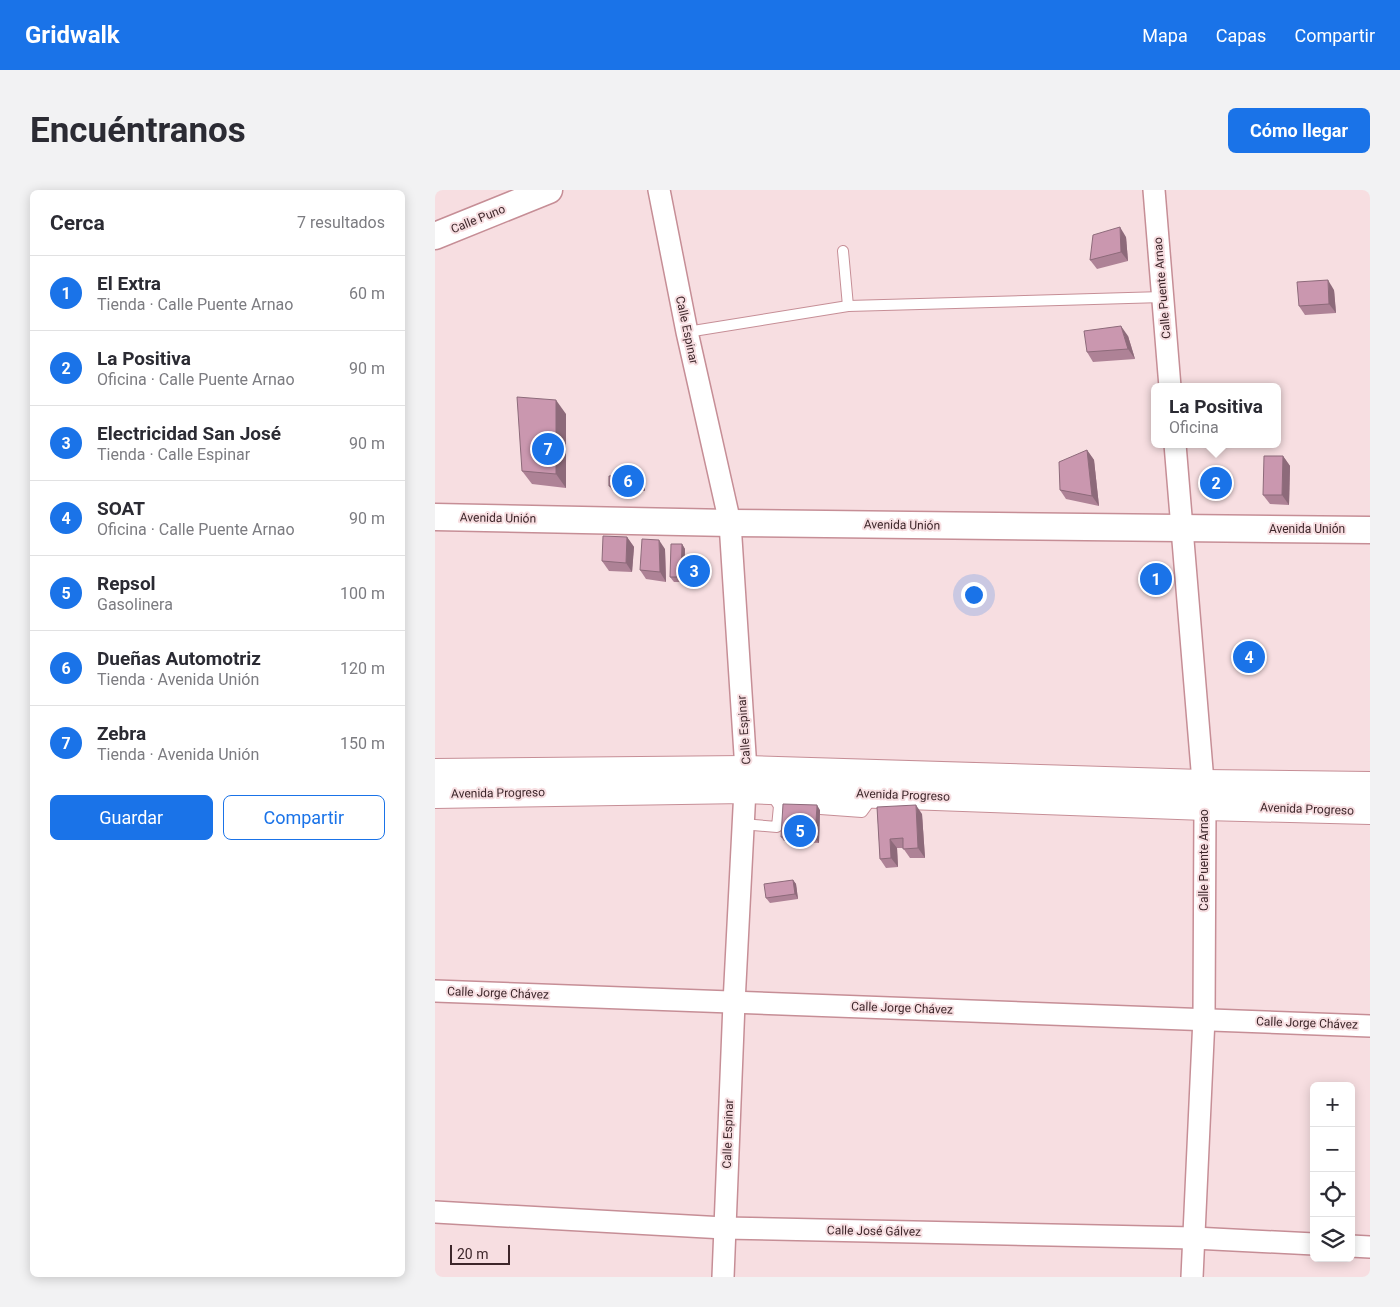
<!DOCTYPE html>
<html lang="es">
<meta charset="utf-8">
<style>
:root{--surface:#fff;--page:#f2f2f3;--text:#2b2b33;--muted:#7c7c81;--line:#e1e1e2;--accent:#1a73e8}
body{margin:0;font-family:Roboto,sans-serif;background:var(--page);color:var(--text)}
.controls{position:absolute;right:15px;bottom:15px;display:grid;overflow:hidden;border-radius:8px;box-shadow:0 2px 12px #0003}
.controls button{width:45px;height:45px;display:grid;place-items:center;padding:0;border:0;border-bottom:1px solid var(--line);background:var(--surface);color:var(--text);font:25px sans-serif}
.scale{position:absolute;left:15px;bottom:12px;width:60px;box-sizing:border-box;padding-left:5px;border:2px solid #3d262a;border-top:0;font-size:14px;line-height:18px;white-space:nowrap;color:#3d262a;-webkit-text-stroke:4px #f7dee1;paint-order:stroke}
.you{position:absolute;left:538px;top:404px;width:18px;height:18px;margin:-12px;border:4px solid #fff;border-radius:50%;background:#1a73e8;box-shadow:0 0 0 8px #1a73e833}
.badge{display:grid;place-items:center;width:32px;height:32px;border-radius:50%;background:var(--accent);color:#fff;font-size:16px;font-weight:700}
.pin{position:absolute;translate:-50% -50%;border:2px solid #fff;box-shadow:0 1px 5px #0006}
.popup{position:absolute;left:716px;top:193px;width:130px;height:65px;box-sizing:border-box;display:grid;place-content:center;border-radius:8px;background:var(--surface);filter:drop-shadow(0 1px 4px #0005);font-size:16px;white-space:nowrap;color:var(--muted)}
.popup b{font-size:19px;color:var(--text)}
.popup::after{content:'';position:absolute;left:50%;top:100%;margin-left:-10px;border:10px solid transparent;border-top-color:var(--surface)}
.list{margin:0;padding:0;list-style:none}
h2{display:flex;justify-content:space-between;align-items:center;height:65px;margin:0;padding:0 20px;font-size:21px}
h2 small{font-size:16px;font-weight:400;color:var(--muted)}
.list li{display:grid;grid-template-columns:32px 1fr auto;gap:15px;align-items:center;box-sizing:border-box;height:75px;padding:0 20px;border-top:1px solid var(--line)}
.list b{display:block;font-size:19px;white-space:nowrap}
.list p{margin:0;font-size:16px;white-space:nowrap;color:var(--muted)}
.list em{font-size:16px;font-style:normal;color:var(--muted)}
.actions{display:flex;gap:10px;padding:15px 20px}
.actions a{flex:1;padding:11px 0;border:1px solid var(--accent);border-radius:8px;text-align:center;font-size:18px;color:var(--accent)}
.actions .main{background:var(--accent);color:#fff}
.icon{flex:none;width:28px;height:28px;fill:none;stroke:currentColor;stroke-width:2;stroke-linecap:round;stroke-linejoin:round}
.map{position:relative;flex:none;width:935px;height:1087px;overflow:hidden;border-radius:8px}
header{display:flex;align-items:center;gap:30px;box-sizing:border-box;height:70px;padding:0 25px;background:var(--accent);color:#fff}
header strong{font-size:24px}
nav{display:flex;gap:28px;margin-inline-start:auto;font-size:18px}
.intro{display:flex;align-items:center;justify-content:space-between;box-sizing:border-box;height:120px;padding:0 30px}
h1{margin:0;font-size:35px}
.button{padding:12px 22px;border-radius:8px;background:var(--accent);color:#fff;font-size:18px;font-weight:700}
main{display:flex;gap:30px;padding:0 30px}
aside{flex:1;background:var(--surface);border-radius:8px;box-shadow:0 2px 12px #0003}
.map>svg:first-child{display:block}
</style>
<header>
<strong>Gridwalk</strong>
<nav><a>Mapa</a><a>Capas</a><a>Compartir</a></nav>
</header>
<div class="intro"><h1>Encuéntranos</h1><a class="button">Cómo llegar</a></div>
<main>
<aside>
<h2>Cerca<small>7 resultados</small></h2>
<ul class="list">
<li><span class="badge">1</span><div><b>El Extra</b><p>Tienda · Calle Puente Arnao</p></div><em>60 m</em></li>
<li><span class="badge">2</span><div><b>La Positiva</b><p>Oficina · Calle Puente Arnao</p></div><em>90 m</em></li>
<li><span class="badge">3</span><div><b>Electricidad San José</b><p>Tienda · Calle Espinar</p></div><em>90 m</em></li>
<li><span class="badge">4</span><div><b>SOAT</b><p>Oficina · Calle Puente Arnao</p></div><em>90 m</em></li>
<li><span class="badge">5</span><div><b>Repsol</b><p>Gasolinera</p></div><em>100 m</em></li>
<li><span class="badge">6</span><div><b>Dueñas Automotriz</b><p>Tienda · Avenida Unión</p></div><em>120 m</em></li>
<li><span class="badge">7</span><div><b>Zebra</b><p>Tienda · Avenida Unión</p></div><em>150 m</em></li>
</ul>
<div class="actions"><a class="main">Guardar</a><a>Compartir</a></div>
</aside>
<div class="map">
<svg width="935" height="1087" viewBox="0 0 935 1087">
<rect width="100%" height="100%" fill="#f7dee1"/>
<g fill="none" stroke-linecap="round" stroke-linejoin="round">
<g stroke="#c68e96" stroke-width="12">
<g id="service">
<polyline points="408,61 413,116"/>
<polyline points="252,142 413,116 728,107"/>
<polyline points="336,604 344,616 427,622 438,607"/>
<polyline points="307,634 342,637 344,616"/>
</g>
</g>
<g stroke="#c68e96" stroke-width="24">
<g id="minor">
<polyline points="224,0 252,142 295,333 311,580 299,813 288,1087"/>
<polyline points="719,0 735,197"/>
<polyline points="740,254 770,616 769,828 757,1087"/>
<polyline points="0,801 935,836"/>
<polyline points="0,1022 289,1038 759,1048 879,1054"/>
<polyline points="916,1056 935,1057"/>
</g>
</g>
<g stroke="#c68e96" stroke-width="29">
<g id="tertiary">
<polyline points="0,46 114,0"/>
<polyline points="0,327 295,333 935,340"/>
</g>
</g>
<g stroke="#c68e96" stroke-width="30">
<g id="secondary">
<polyline points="0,583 311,580 767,594 935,596"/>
<polyline points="0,604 309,599 770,616 935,620"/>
</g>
</g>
<use href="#service" stroke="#fff" stroke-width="10"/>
<use href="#minor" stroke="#fff" stroke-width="21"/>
<use href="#tertiary" stroke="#fff" stroke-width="26"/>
<use href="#secondary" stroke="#fff" stroke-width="28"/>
</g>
<g fill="#ae8296">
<polygon points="691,47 693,71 662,79 655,70"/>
<polygon points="899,100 901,123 870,125 864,116"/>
<polygon points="693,146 700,169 658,172 652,162"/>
<polygon points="131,224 131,298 97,294 87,281"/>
<polygon points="652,260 659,270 664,316 631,309 625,300"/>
<polygon points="848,266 855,276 854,315 835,314 828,305"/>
<polygon points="206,285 210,290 210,301 178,301 174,296"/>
<polygon points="192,347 199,357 197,382 174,381 167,371"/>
<polygon points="247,354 250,359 249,392 239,392 235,387"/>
<polygon points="230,359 231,392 211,389 205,380"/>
<polygon points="442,617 487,624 490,668 475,668 468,658 462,658 463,677 451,678 445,669"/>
<polygon points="385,620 384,653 349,651 346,647"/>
<polygon points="358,690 361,694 363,709 335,713 331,708"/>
</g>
<g fill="#8d6a7a">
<polygon points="685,37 691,47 693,71 686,62"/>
<polygon points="893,90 899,100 901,123 894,114"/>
<polygon points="686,136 693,146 700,169 693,159"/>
<polygon points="121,210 131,224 131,298 121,284"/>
<polygon points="652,260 659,270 664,316 657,306"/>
<polygon points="848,266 855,276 854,315 847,305"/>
<polygon points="206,285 210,290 210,301 207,296"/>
<polygon points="192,347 199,357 197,382 191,373"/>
<polygon points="224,350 230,359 231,392 225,382"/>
<polygon points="247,354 250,359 249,392 246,387"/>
<polygon points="382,615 385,620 384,653 380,648"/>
<polygon points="481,615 487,624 490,668 483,658"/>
<polygon points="455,649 462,658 463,677 456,668"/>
<polygon points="358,690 361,694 363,709 360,704"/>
</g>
<g fill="#ca97af" stroke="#8d6a7a">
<polygon points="685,37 686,62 655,70 658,45"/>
<polygon points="893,90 894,114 864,116 862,92"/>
<polygon points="686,136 693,159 652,162 649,141"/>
<polygon points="82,207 121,210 121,284 87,281"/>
<polygon points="652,260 657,306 625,300 624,272"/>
<polygon points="829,266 848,266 847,305 828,305"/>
<polygon points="206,285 207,296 174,296 174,286"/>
<polygon points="168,346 192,347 191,373 167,371"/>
<polygon points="207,349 224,350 225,382 205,380"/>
<polygon points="236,354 247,354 246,387 235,387"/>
<polygon points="348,614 382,615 380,648 346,647"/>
<polygon points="481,615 483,658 468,659 468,648 455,649 456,668 445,669 442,617"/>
<polygon points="358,690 360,704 331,708 329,694"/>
</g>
<g text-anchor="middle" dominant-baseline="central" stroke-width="4" stroke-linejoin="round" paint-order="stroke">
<g font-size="12" fill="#3d262a" stroke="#f7dee1">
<text transform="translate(43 29) rotate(-22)">Calle Puno</text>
<text transform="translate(727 98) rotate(-95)">Calle Puente Arnao</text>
<text transform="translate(252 140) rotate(78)">Calle Espinar</text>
<text transform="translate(63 328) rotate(1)">Avenida Unión</text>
<text transform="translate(467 335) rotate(1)">Avenida Unión</text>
<text x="872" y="339">Avenida Unión</text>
<text transform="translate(309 540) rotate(-94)">Calle Espinar</text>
<text transform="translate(63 603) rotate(-1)">Avenida Progreso</text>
<text transform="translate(468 605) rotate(2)">Avenida Progreso</text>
<text transform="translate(872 619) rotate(2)">Avenida Progreso</text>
<text transform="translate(769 670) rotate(-90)">Calle Puente Arnao</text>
<text transform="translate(63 803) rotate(2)">Calle Jorge Chávez</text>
<text transform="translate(467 818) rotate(2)">Calle Jorge Chávez</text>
<text transform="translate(872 833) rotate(2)">Calle Jorge Chávez</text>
<text transform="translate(293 944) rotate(-88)">Calle Espinar</text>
<text transform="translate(439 1041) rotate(1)">Calle José Gálvez</text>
</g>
</g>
</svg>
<div class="controls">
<button>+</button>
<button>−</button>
<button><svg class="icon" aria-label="locate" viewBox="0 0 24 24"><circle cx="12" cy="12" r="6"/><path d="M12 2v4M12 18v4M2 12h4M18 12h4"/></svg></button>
<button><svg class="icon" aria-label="layers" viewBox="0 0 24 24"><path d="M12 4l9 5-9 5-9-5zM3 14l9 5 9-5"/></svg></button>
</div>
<div class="scale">20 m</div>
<div class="you"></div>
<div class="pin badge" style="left:721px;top:389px">1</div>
<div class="pin badge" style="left:781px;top:293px">2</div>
<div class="popup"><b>La Positiva</b>Oficina</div>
<div class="pin badge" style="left:259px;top:381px">3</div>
<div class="pin badge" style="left:814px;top:467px">4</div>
<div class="pin badge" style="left:365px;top:641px">5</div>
<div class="pin badge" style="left:193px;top:291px">6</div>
<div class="pin badge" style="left:113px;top:259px">7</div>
</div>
</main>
